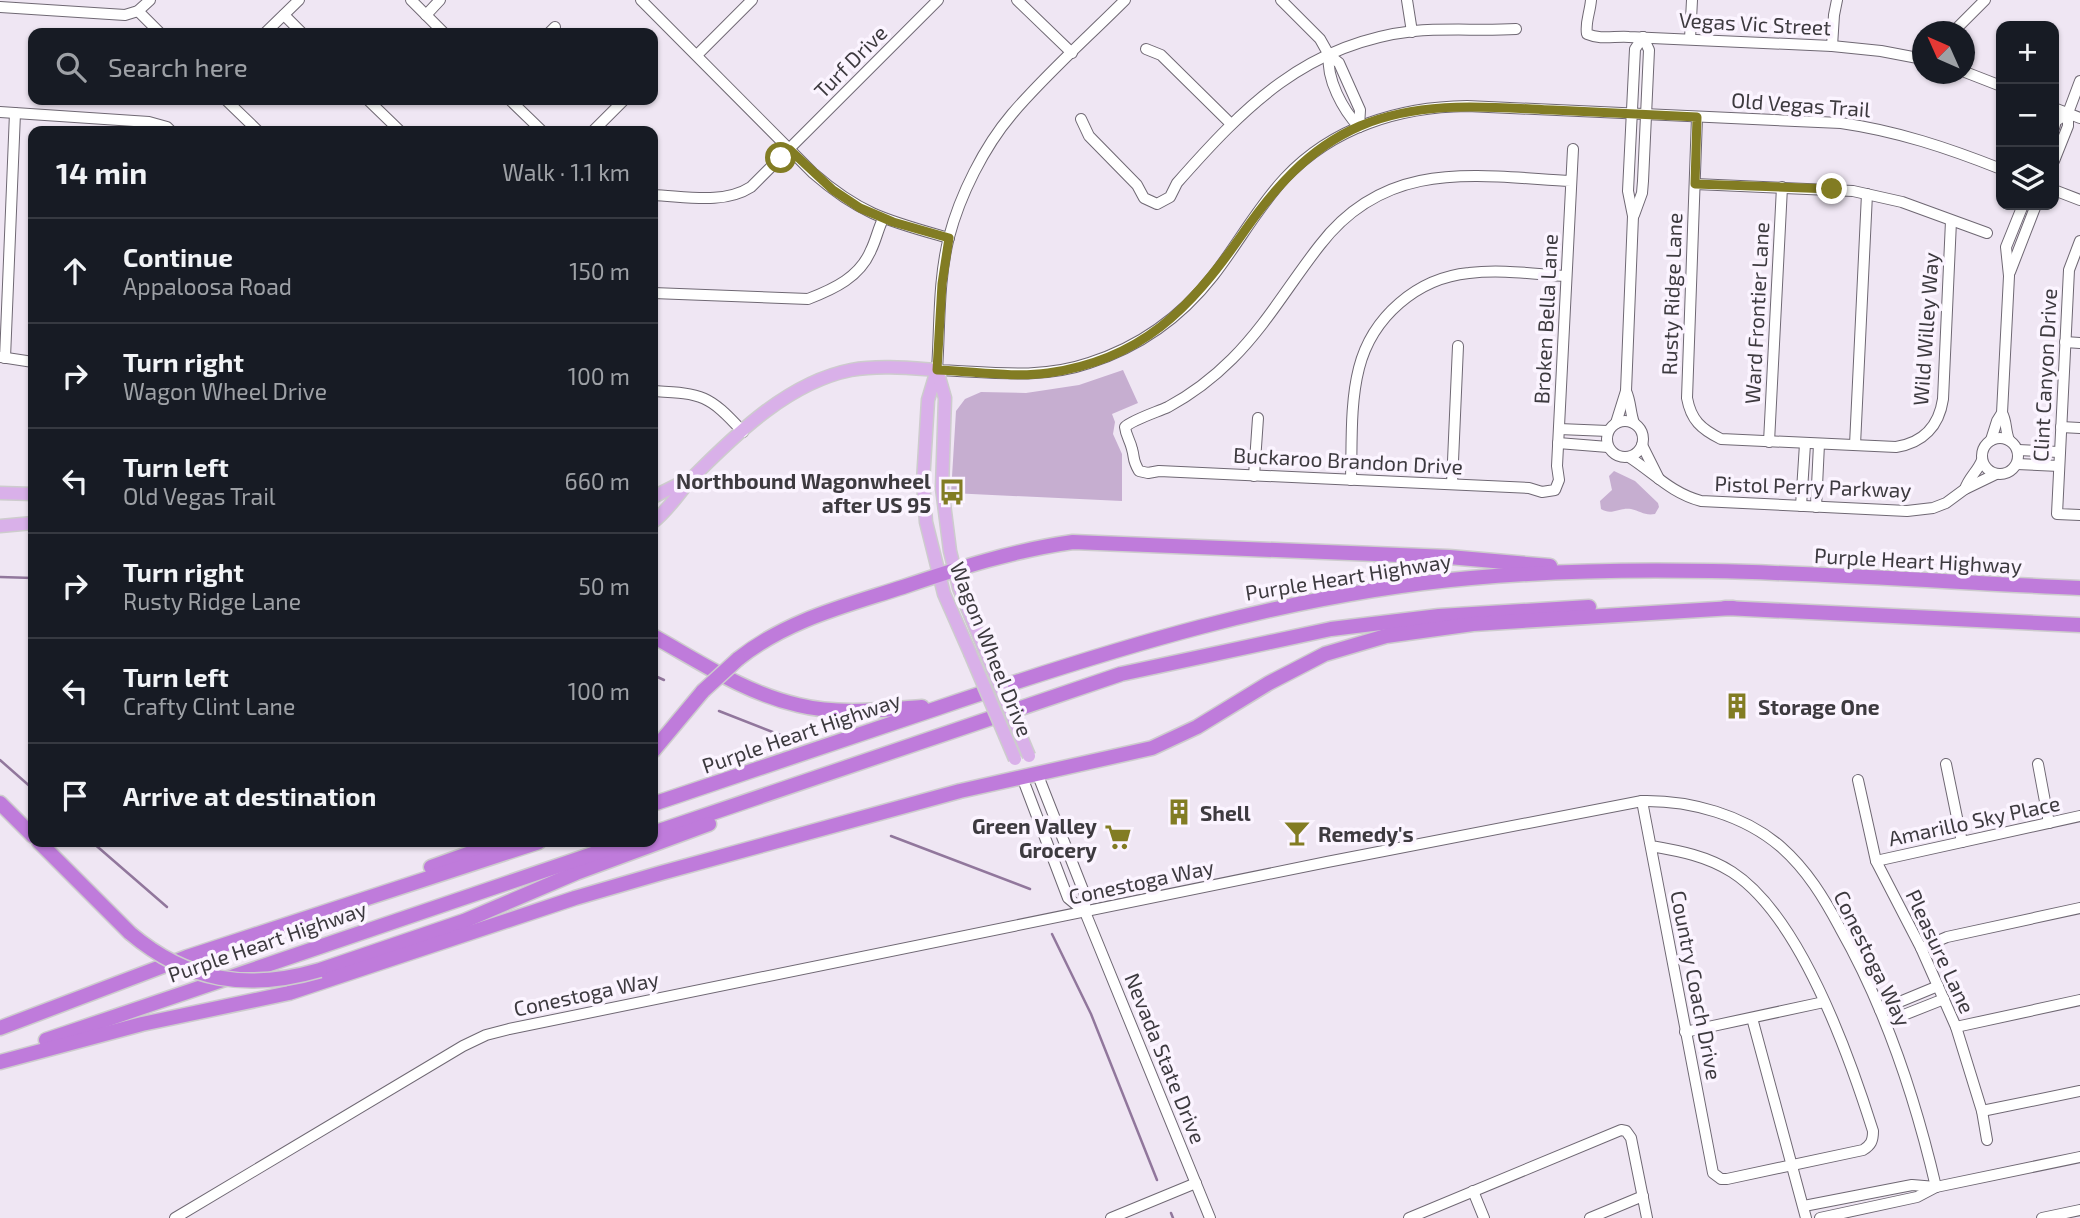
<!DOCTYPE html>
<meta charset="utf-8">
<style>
:root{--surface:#171b24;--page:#242831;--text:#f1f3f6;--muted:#9ea1a6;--line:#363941}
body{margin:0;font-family:"Exo 2",sans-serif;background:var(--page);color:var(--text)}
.controls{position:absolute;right:21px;top:21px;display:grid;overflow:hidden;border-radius:14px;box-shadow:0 2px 5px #0004}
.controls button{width:63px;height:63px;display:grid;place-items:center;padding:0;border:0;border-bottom:2px solid var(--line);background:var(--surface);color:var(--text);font:35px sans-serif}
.compass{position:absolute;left:1912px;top:21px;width:63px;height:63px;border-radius:50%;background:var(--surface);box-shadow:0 2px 5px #0004;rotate:315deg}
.stop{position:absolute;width:21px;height:21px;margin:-16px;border:5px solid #827c23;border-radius:50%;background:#fff}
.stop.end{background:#827c23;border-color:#fff;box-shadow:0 2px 7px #0008}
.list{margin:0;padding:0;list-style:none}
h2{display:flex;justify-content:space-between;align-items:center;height:91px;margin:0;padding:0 28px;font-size:30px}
h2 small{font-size:23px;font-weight:400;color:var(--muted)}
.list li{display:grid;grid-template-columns:46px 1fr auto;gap:21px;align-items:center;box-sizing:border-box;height:105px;padding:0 28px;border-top:2px solid var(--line)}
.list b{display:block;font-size:26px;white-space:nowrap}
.list p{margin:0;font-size:23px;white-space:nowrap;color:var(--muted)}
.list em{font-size:23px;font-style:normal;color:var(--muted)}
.icon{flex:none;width:38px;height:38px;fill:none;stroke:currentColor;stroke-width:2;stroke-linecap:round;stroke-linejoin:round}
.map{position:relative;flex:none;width:2080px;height:1218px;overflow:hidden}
.search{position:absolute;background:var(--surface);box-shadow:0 2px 5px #0004;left:28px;top:28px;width:630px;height:77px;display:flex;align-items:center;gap:18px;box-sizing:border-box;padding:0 24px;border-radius:14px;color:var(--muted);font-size:26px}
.panel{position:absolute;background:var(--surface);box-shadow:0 2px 5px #0004;left:28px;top:126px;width:630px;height:721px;border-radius:14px}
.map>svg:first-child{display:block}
</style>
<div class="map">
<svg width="2080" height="1218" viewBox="0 0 2080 1218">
<rect width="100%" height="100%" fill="#efe6f3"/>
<g fill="#c6aed0">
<polygon points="1123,370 1138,403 1112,414 1115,422 1113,434 1122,454 1122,501 951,493 956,411 965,399 981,392 1026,393 1079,385"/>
<path d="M1614 471 1635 481 1658 503 1659 507 1655 514C1645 516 1640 511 1631 509 1619 507 1612 516 1601 509L1600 501 1612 490 1609 476Z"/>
</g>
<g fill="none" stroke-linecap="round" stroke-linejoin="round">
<g stroke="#91779c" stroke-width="2.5">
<polyline points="0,577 33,578"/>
<polyline points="653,675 664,680"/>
<polyline points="719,711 788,738"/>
<polyline points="0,760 33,789"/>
<polyline points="891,836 1030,889"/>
<polyline points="92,842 167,907"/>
<polyline points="1052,934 1091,1014 1157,1180"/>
<polyline points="1171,1213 1173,1218"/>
</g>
<g stroke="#6f6873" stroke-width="12">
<g id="minor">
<polyline points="411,0 444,33"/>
<path d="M641 0 813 173C861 215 889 221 949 238"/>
<polyline points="1017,0 1072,53"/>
<path d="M1125 0C1087 38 1046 74 1012 114 984 147 960 195 949 237 938 280 940 326 937 370 988 372 1040 380 1089 363 1139 347 1181 317 1213 276 1238 244 1257 208 1285 178 1333 127 1399 107 1467 106L1841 123C1897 131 1948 148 2001 169"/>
<polyline points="1281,0 1320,39 1329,55 1339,63 1360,110 1359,127"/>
<polyline points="1407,0 1412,32"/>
<path d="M1591 0C1590 13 1585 22 1587 34 1601 40 1614 36 1629 37L1832 46 1881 51 1923 59"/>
<polyline points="0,7 125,15 138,11 150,0"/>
<polyline points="138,11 160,33"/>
<polyline points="284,15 302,33"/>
<polyline points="426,15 440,0"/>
<polyline points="1953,32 1985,0"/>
<polyline points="265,33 299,0"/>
<polyline points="549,33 555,27"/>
<polyline points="1690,39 1692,0"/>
<polyline points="1832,46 1834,15 1837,0"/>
<polyline points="1146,49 1161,55 1230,123"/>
<polyline points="697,55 752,0"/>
<path d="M1329 55C1326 79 1343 110 1359 127"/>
<polyline points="1965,72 2001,86"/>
<polyline points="226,100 258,131"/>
<polyline points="368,100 400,131"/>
<polyline points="510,100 542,131"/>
<polyline points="2054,108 2080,118"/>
<polyline points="0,112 149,122 167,127 171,131"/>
<path d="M1697 117 1687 398C1691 420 1701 429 1721 439L1896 447C1923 443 1939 426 1943 399L1951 221"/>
<path d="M1081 119 1089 136 1137 185 1144 198 1157 204 1170 197 1177 183C1244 107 1306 43 1414 31 1448 28 1482 31 1516 29"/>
<polyline points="2054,128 2056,121 2068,113"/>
<polyline points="593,131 624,100"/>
<polyline points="2054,161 2068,126 2068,113 2080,81"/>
<path d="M1571 181C1475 176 1387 158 1320 245 1290 283 1267 324 1232 359 1213 378 1192 394 1168 407 1157 412 1132 420 1125 427 1126 436 1130 440 1132 449 1135 459 1132 459 1139 471L1148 473 1159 471 1529 488 1542 492 1555 490 1559 480 1557 466 1573 149"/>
<polyline points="1695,184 1853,191 1902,202 1987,233"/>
<polyline points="2054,190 2080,200"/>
<path d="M653 195C684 196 723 205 751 187L938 0"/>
<polyline points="1634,215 1642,193 1643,181 1649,50 1643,37"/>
<polyline points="2080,241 2069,270 2057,514 2080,515"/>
<polyline points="2010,272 2036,205"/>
<path d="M653 293 808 299C834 289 860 277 871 250 876 240 878 229 883 219"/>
<polyline points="2065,342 2080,343"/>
<polyline points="0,357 33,362"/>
<polyline points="5,358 15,113"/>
<path d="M653 391C703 394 708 394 743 432"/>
<path d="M1626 391C1631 402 1630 412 1634 423"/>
<path d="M2002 413C2007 422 2005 430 2009 440"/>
<circle cx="1625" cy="439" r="18"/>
<polyline points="1616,423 1626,391 1633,216 1628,191 1635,49 1643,37"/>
<polyline points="2061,427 2080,428"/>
<polyline points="1559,429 1608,431"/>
<circle cx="2000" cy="456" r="18"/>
<polyline points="1991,440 1997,421 2002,413 2009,276 2006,247 2023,205"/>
<polyline points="1769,442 1782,187"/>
<polyline points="1558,443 1608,447"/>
<polyline points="1642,445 1659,479"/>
<polyline points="1855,445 1867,194"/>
<polyline points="2018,450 2059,452"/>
<path d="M1629 457C1654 473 1671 493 1701 501L1907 511 1933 508 1946 503 1965 489 1996 474"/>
<polyline points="2017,464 2059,466"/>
<polyline points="1254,476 1258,418"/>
<path d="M1351 480C1352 443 1350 403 1359 368 1372 317 1417 278 1469 273 1501 269 1534 274 1566 276"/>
<polyline points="1452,484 1458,346"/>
<path d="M1965 489C1969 477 1978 471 1982 460"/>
<polyline points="1801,506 1805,444"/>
<polyline points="1816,507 1819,444"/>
<polyline points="1946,764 1962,842"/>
<polyline points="2038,764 2049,823"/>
<polyline points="1037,773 1085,895 1085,912 1210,1218"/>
<polyline points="1022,777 1068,898 1085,912"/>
<polyline points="1858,780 1876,861 1921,948 1956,1027 1982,1111 1987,1140"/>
<path d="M1642 801 1713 1173 1721 1179H1727L1863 1150C1871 1145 1873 1141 1873 1131 1849 1055 1800 916 1732 872 1707 856 1680 851 1651 846"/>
<polyline points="1876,861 2080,816"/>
<polyline points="1921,948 1947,937 2080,908"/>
<polyline points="1880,1010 1938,986"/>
<polyline points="1752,1018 1806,1218"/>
<polyline points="1886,1022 1944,999"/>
<polyline points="1956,1027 2080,1000"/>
<polyline points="1685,1032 1824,1002"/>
<polyline points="1982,1111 2080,1091"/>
<polyline points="1473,1191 1484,1218"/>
<polyline points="1804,1206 1912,1185 1936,1187 2080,1157"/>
<path d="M175 1218 463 1046 486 1035 509 1029 1327 862 1642 801C1690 800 1744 815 1781 847 1807 870 1824 898 1840 928 1886 1009 1915 1097 1936 1187"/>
<polyline points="1111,1218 1196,1183"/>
<polyline points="1409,1218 1621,1130 1626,1131 1631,1138 1647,1218"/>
<polyline points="1590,1218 1643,1196"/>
<polyline points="1820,1218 1917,1197 1936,1187"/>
<polyline points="2042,1218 2080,1210"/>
</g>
</g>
<g stroke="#cdcccd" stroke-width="15">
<g id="major">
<polyline points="937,370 928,400 923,482 926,522 944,594 970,653"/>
<polyline points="937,370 945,398 942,488 950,551 959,588 984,648"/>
<polyline points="0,493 33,494"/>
<polyline points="653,497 691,478"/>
<path d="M653 522C670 509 681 489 696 474 738 432 790 382 851 370 879 365 909 368 937 370"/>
<polyline points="0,526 33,523"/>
</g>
</g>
<g stroke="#cdcccd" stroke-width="17">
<g id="highway">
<polyline points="1725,608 2080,625"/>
<path d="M653 636C700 662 745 693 798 705 838 715 881 710 922 707"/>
<path d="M738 659C787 620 845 606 903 587 959 568 1015 550 1073 542L1449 557 1550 566"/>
<polyline points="653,751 703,691"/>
<polyline points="0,803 33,836"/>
<path d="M653 804C748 772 843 740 938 708 1112 649 1287 594 1471 578 1674 560 1878 579 2080 588"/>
<polyline points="653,833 1121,674 1331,629 1439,616 1589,607"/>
<polyline points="39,842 130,933"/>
<polyline points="431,867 501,842"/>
<polyline points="320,970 464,921 576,873 709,824"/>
<polyline points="0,1028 187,957 539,842"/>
<polyline points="46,1040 628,842"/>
<polyline points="0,1062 142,1024 289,993 575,898 661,873 960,791 1152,748 1197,727 1269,683 1325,654 1386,636 1473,624 1733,608"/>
</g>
</g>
<use href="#minor" stroke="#fff" stroke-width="10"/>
<use href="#major" stroke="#d9b0e9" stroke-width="12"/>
<use href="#highway" stroke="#bf7bdb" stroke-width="14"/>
<g stroke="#cdcccd" stroke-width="15" stroke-linecap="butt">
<g id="major-bridge">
<polyline points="984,648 1029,756"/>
<polyline points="970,653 1015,759"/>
</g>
</g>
<g stroke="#cdcccd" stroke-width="17" stroke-linecap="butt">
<g id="highway-bridge">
<polyline points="703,691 738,659"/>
<path d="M130 933C188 982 248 991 320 970"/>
</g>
</g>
<use href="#major-bridge" stroke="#d9b0e9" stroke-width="12"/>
<use href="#highway-bridge" stroke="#bf7bdb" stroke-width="14"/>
</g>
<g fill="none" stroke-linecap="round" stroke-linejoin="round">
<path stroke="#827c23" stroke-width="9" d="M781 158 790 150 833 190 860 208 893 222 949 238 942 284 937 370C973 371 1012 378 1048 373 1141 360 1190 309 1241 236 1273 190 1307 149 1360 126 1422 100 1488 107 1553 110 1601 112 1649 115 1697 117L1695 184 1832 189"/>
</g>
<defs>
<g id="bus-bare" transform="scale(2.1)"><path d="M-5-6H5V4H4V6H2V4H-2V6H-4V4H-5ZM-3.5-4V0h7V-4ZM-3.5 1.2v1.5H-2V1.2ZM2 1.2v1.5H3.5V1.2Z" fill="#827c23" stroke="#fbf4ff" stroke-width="2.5" paint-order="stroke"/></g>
<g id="building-bare" transform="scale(2.1)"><path d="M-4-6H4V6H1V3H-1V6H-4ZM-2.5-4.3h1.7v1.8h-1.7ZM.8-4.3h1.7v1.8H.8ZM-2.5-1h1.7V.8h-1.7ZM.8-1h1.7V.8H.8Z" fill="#827c23" stroke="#fbf4ff" stroke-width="2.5" paint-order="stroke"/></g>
<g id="bar-bare" transform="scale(2.1)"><path d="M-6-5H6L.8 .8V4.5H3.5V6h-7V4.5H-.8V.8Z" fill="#827c23" stroke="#fbf4ff" stroke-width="2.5" paint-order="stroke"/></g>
<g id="supermarket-bare" transform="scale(2.1)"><path d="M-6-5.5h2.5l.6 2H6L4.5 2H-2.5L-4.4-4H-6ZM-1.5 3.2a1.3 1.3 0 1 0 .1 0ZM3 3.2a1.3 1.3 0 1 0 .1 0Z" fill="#827c23" stroke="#fbf4ff" stroke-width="2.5" paint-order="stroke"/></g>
</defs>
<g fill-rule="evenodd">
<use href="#bus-bare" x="952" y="492"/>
<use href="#building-bare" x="1737" y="706"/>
<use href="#building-bare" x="1179" y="812"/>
<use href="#bar-bare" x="1297" y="833"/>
<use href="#supermarket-bare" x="1118" y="837"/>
</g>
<g text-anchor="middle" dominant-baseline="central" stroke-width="7" stroke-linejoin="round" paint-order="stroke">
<g font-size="21" fill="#3d3a3f" stroke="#fbf4ff">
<text transform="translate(1755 23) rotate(3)">Vegas Vic Street</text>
<text transform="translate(850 61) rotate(-45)">Turf Drive</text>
<text transform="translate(1801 104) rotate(4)">Old Vegas Trail</text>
<text transform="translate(1671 294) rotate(-88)">Rusty Ridge Lane</text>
<text transform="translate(1756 313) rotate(-87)">Ward Frontier Lane</text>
<text transform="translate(1545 319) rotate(-87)">Broken Bella Lane</text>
<text transform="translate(1925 329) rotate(-86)">Wild Willey Way</text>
<text transform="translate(2044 375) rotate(-87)">Clint Canyon Drive</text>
<text transform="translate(1348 460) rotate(3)">Buckaroo Brandon Drive</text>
<text transform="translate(1813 486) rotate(2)">Pistol Perry Parkway</text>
<text transform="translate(1918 560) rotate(3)">Purple Heart Highway</text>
<text transform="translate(1348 576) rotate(-9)">Purple Heart Highway</text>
<text transform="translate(992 649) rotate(68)">Wagon Wheel Drive</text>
<text transform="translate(801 732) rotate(-19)">Purple Heart Highway</text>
<text transform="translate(1974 820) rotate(-12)">Amarillo Sky Place</text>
<text transform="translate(1141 881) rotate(-12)">Conestoga Way</text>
<text transform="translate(267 941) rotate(-19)">Purple Heart Highway</text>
<text transform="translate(1941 951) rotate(65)">Pleasure Lane</text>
<text transform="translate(1873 958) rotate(64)">Conestoga Way</text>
<text transform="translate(1697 985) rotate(79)">Country Coach Drive</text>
<text transform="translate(586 993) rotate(-12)">Conestoga Way</text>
<text transform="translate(1166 1058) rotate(68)">Nevada State Drive</text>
</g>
<g font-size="21" font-weight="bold" fill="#3d3a3f" stroke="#fbf4ff" text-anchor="start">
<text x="931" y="480" text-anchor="end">Northbound Wagonwheel<tspan x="931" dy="24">after US 95</tspan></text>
<text x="1758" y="706">Storage One</text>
<text x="1200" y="812">Shell</text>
<text x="1097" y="825" text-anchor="end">Green Valley<tspan x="1097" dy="24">Grocery</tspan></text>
<text x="1318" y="833">Remedy's</text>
</g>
</g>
</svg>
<div class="controls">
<button>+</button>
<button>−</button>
<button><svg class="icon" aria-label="layers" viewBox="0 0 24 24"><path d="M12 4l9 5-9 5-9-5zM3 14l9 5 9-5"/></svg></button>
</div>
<svg class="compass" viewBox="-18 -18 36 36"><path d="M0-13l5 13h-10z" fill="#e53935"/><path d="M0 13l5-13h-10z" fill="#9ea1a6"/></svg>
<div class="stop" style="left:781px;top:158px"></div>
<div class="stop end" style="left:1832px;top:189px"></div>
<div class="search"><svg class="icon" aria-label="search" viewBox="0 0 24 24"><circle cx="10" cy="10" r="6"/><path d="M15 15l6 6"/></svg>Search here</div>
<section class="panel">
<h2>14 min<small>Walk · 1.1 km</small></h2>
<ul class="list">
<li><svg class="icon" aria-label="ahead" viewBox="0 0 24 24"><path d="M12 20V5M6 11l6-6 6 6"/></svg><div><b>Continue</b><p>Appaloosa Road</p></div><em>150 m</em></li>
<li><svg class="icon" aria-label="right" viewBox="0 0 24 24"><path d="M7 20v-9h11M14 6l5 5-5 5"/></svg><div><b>Turn right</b><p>Wagon Wheel Drive</p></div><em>100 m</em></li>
<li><svg class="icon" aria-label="left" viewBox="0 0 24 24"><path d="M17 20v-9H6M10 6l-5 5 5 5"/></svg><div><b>Turn left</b><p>Old Vegas Trail</p></div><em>660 m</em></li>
<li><svg class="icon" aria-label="right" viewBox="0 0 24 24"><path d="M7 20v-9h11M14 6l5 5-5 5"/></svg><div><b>Turn right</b><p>Rusty Ridge Lane</p></div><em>50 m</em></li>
<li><svg class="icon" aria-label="left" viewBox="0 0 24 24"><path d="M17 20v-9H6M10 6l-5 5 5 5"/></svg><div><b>Turn left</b><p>Crafty Clint Lane</p></div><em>100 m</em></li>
<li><svg class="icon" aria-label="arrive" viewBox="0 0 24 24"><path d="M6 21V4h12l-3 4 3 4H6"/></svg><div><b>Arrive at destination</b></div></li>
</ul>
</section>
</div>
